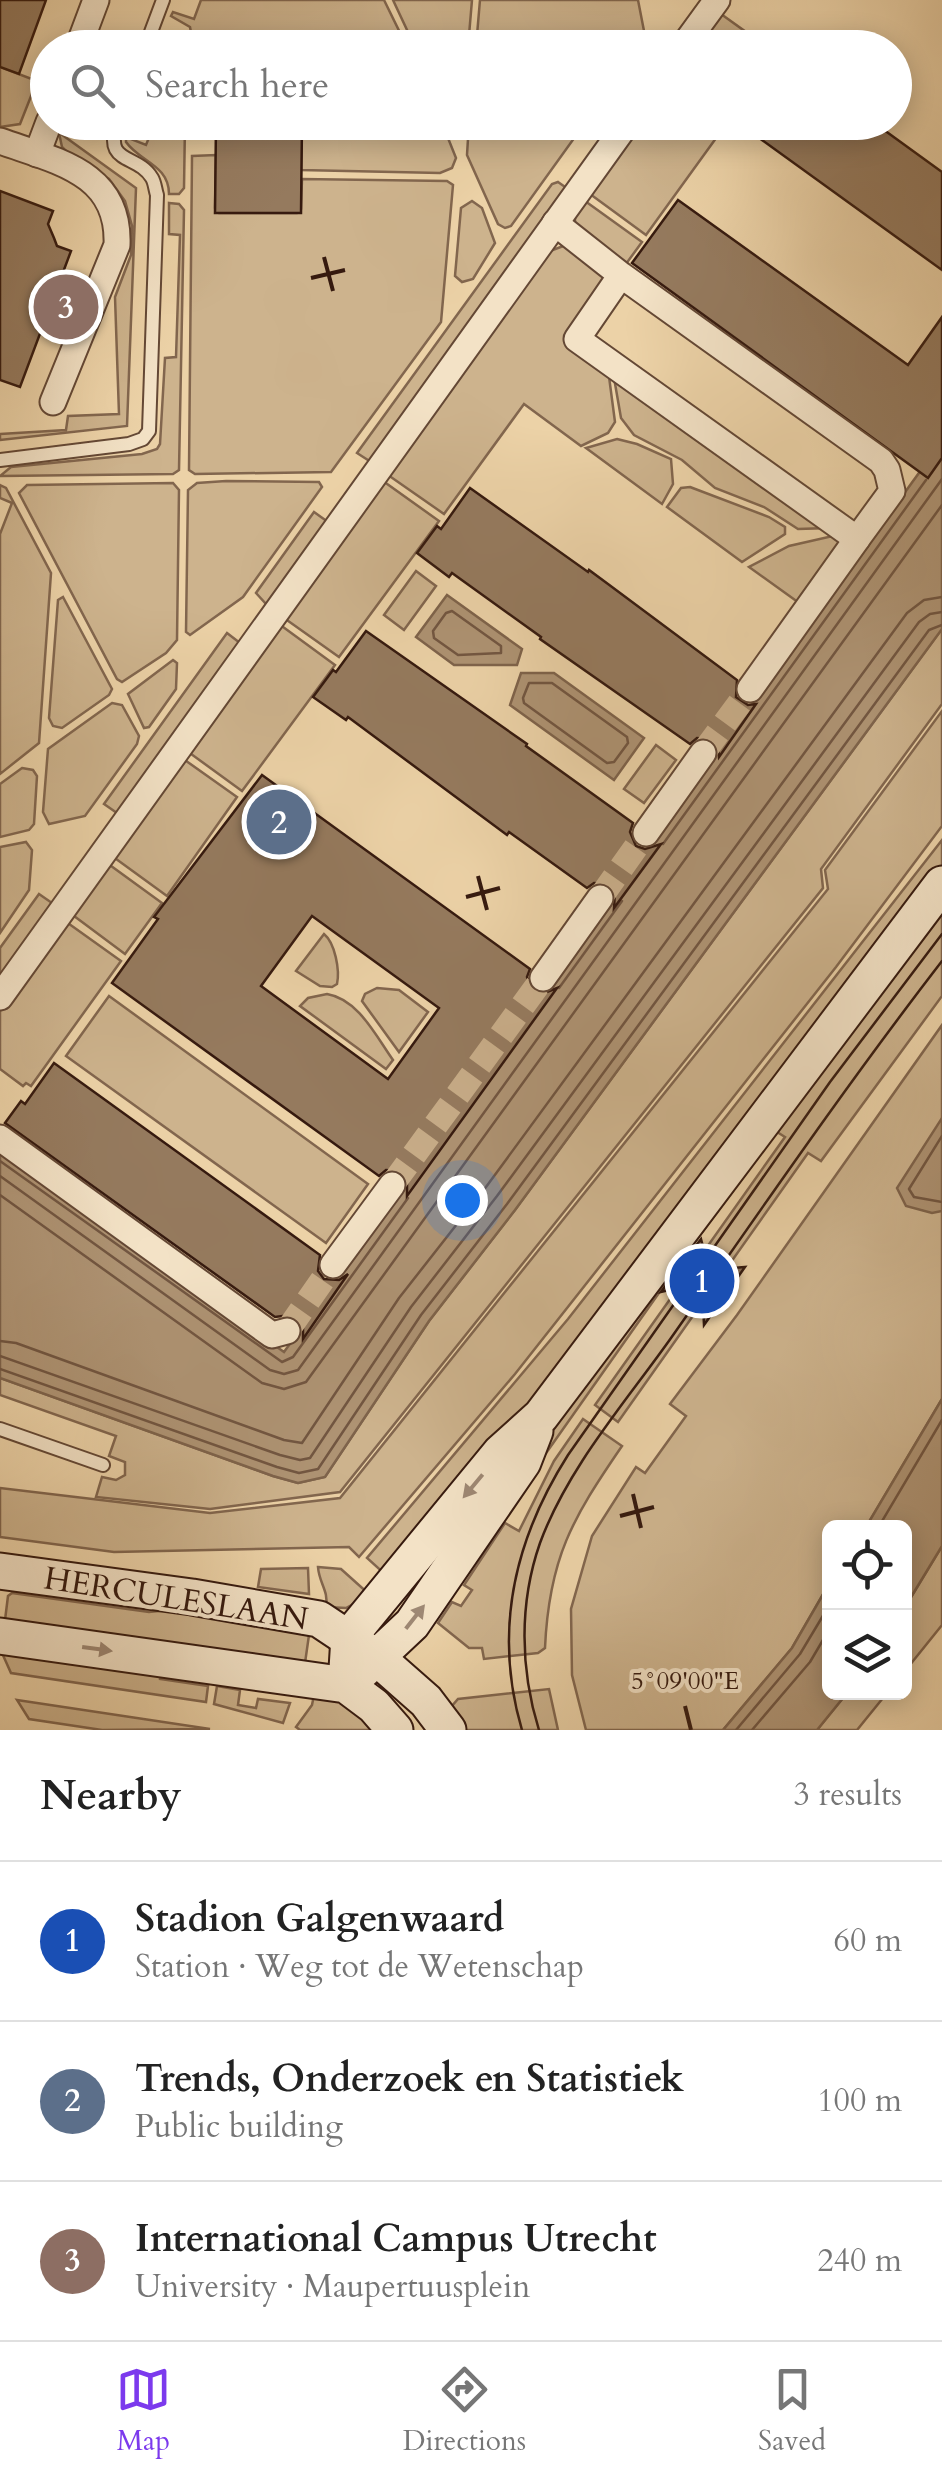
<!DOCTYPE html>
<meta charset="utf-8">
<style>
:root{--surface:#fff;--page:#f6f6f6;--text:#222;--muted:#767676;--line:#e0e0e0;--accent:#7c3aed}
body{margin:0;font-family:Cardo,serif;background:var(--page);color:var(--text)}
.controls{position:absolute;right:30px;bottom:30px;display:grid;overflow:hidden;border-radius:15px;box-shadow:0 5px 25px #0003}
.controls button{width:90px;height:90px;display:grid;place-items:center;padding:0;border:0;border-bottom:2px solid var(--line);background:var(--surface);color:var(--text);font:50px sans-serif}
.you{position:absolute;left:462px;top:1200px;width:35px;height:35px;margin:-25px;border:8px solid #fff;border-radius:50%;background:#1a73e8;box-shadow:0 0 0 15px #1a73e833}
.badge{display:grid;place-items:center;width:65px;height:65px;border-radius:50%;background:var(--accent);color:#fff;font-size:32px;font-weight:700}
.pin{position:absolute;translate:-50% -50%;border:5px solid #fff;box-shadow:0 2px 10px #0006}
.list{margin:0;padding:0;list-style:none}
h2{display:flex;justify-content:space-between;align-items:center;height:130px;margin:0;padding:0 40px;font-size:42px}
h2 small{font-size:32px;font-weight:400;color:var(--muted)}
.list li{display:grid;grid-template-columns:65px 1fr auto;gap:30px;align-items:center;box-sizing:border-box;height:160px;padding:0 40px;border-top:2px solid var(--line)}
.list b{display:block;font-size:38px;white-space:nowrap}
.list p{margin:0;font-size:32px;white-space:nowrap;color:var(--muted)}
.list em{font-size:32px;font-style:normal;color:var(--muted)}
.icon{flex:none;width:55px;height:55px;fill:none;stroke:currentColor;stroke-width:2;stroke-linecap:round;stroke-linejoin:round}
.map{position:relative;flex:none;width:942px;height:1730px;overflow:hidden}
.search{position:absolute;background:var(--surface);box-shadow:0 5px 25px #0003;left:30px;right:30px;top:30px;height:110px;display:flex;align-items:center;gap:25px;box-sizing:border-box;padding:0 35px;border-radius:55px;color:var(--muted);font-size:38px}
.sheet{height:610px;background:var(--surface)}
nav{display:flex;justify-content:space-around;align-items:center;box-sizing:border-box;height:140px;border-top:2px solid var(--line);background:var(--surface);font-size:28px;color:var(--muted)}
nav a{display:grid;justify-items:center;gap:5px}
nav .on{color:var(--accent)}
.map>svg:first-child{display:block}
</style>
<div class="map">
<svg width="942" height="1730" viewBox="0 0 942 1730">
<rect width="100%" height="100%" fill="#ecd2a7"/>
<filter id="stains"><feTurbulence type="fractalNoise" baseFrequency=".002" numOctaves="4"/><feColorMatrix values="0 0 0 0 .2 0 0 0 0 .09 0 0 0 0 .02 0 0 0 .5 -.17"/></filter>
<radialGradient id="worn" r=".72"><stop offset=".6" stop-color="#630" stop-opacity="0"/><stop offset="1" stop-color="#630" stop-opacity=".3"/></radialGradient>
<g fill="#cdb38d" stroke="#82664e" stroke-width="2.5">
<polygon points="201,0 384,0 407,47 194,47 190,27 171,16 173,12 194,19"/>
<polygon points="393,0 472,0 468,47 415,47"/>
<polygon points="480,0 638,0 645,36 639,47 476,47"/>
<polygon points="721,14 767,47 712,47 701,40"/>
<polygon points="0,67 37,81 20,124 0,127"/>
<polygon points="62,123 65,123 61,134 136,188 127,426 0,440 0,434 66,430 68,416 119,414 115,297 131,255 132,226 125,201 109,179 70,155 62,147 59,133"/>
<path d="M155 123H185L184 188 179 194H169C169 165 140 162 126 142V137L146 145Z"/>
<polygon points="302,123 442,123 456,158 452,168 440,173 301,170"/>
<polygon points="469,123 469,122 585,123 511,226 505,228 498,224 467,155"/>
<polygon points="642,123 727,123 646,235 590,194"/>
<polygon points="216,155 215,208 219,213 297,213 301,209 302,179 447,181 453,185 441,322 331,472 195,474 189,470 192,156"/>
<polygon points="558,182 568,189 371,462 357,453 552,184"/>
<polygon points="472,201 482,208 495,243 473,279 462,282 455,276 461,208"/>
<polygon points="585,201 642,242 623,268 575,226 575,217"/>
<polygon points="169,203 179,204 184,210 179,470 173,474 0,476 11,467 142,454 157,449 160,444 165,358 176,357 180,235 169,234"/>
<polygon points="566,245 614,278 570,341 608,369 615,422 608,433 581,446 524,404 444,514 388,475 550,251"/>
<polygon points="613,372 828,528 798,529 764,507 715,488 682,460 634,435 621,418"/>
<polygon points="617,439 637,444 671,459 673,484 662,504 586,448"/>
<polygon points="226,481 319,482 322,487 243,597 190,635 186,632 188,490 197,483"/>
<polygon points="383,481 439,521 339,657 284,618"/>
<polygon points="173,483 179,490 177,640 166,653 122,682 117,679 19,493 27,485"/>
<polygon points="0,485 6,488 51,573 39,743 0,774 0,534 12,503 0,498"/>
<polygon points="690,487 769,517 785,527 785,534 742,562 667,507 681,488"/>
<polygon points="314,512 328,522 267,605 256,593"/>
<polygon points="837,535 848,542 802,605 749,567 789,546"/>
<polygon points="416,571 436,586 404,630 384,615"/>
<polygon points="63,597 112,689 109,695 62,728 53,726 49,718 58,600"/>
<polygon points="279,624 335,665 242,791 187,751"/>
<polygon points="942,629 942,704 821,869 823,888 340,1492 210,1509 96,1497 102,1477 116,1480 125,1475 125,1462 109,1456 116,1436 0,1395 0,1378 273,1476 298,1483 325,1477 429,1321 515,1210"/>
<polygon points="227,633 240,643 117,813 104,804"/>
<polygon points="173,660 177,663 176,689 149,727 144,728 128,694"/>
<polygon points="112,703 122,705 139,736 137,744 85,816 49,824 43,812 48,749"/>
<polygon points="942,711 942,826 836,967 515,1374 359,1557 349,1547 114,1552 0,1537 0,1488 210,1513 340,1498 828,889 825,870"/>
<polygon points="656,745 676,760 644,803 624,789"/>
<polygon points="182,758 237,797 167,896 112,856"/>
<polygon points="22,768 33,770 37,776 34,824 29,830 0,837 0,784"/>
<polygon points="942,840 942,868 561,1364 388,1577 367,1558 568,1319"/>
<polygon points="26,842 32,850 29,890 0,933 0,847"/>
<polygon points="107,863 162,903 125,954 70,913"/>
<polygon points="39,894 52,903 0,976 0,948"/>
<polygon points="942,909 942,996 821,1161 808,1153 618,1422 595,1405 785,1137 777,1132 697,1239 513,1500 559,1416"/>
<polygon points="65,921 121,961 31,1086 26,1083 23,1086 0,1069 0,1010"/>
<path d="M324 934C335 943 340 970 337 984L332 987 320 986 296 971Z"/>
<polygon points="377,988 399,990 428,1012 399,1052 362,1001 365,994"/>
<path d="M327 994C358 999 376 1036 393 1060L386 1069 300 1006 308 998Z"/>
<polygon points="109,996 368,1184 326,1243 66,1056"/>
<polygon points="942,1025 942,1399 866,1527 830,1528 829,1584 792,1648 723,1730 586,1730 572,1675 571,1609 592,1536 636,1467 645,1473 686,1416 670,1404 737,1315"/>
<path d="M583 1419 622 1446C572 1519 549 1558 545 1648L538 1653 484 1659 482 1648H469L438 1623 452 1602 461 1606 472 1590 464 1585 505 1523 519 1531 554 1461Z"/>
<polygon points="942,1546 942,1625 905,1671 905,1607"/>
<path d="M318 1567 341 1569 370 1595 346 1608 326 1607C329 1591 319 1583 318 1567Z"/>
<polygon points="308,1568 309,1594 258,1587 261,1569"/>
<polygon points="12,1593 149,1612 199,1607 310,1628 305,1663 5,1620 8,1596"/>
<polygon points="2,1653 160,1672 160,1679 208,1686 206,1702 11,1673"/>
<polygon points="217,1686 240,1690 238,1705 256,1708 258,1699 290,1703 283,1723 214,1704"/>
<polygon points="549,1689 558,1730 458,1730 445,1714 458,1699"/>
<polygon points="847,1693 887,1693 857,1730 817,1730"/>
<polygon points="314,1695 342,1698 384,1730 300,1730 296,1727 312,1705"/>
<polygon points="17,1700 210,1729 102,1730 29,1719"/>
</g>
<g fill="#ae9373" stroke="#7e634b" stroke-width="2.5">
<polygon points="942,441 942,629 515,1210 429,1321 325,1477 298,1483 273,1476 0,1378 0,1149 284,1352"/>
<polygon points="447,595 522,649 517,665 454,665 416,637"/>
<polygon points="521,673 554,673 644,738 614,780 510,705"/>
<polygon points="942,1118 942,1211 932,1213 906,1206 897,1188"/>
<polygon points="942,1399 942,1546 905,1607 904,1528 866,1527"/>
<polygon points="829,1584 830,1692 847,1693 817,1730 723,1730 792,1648"/>
</g>
<g fill="none" stroke-linecap="round" stroke-linejoin="round">
<g stroke="#725641" stroke-width="2.5">
<polygon points="452,611 501,646 501,653 458,655 434,638 433,631 446,613"/>
<polygon points="529,683 552,683 627,737 628,743 614,762 607,763 524,703 523,698"/>
<polyline points="663,844 926,480"/>
<polyline points="559,988 622,901"/>
<polyline points="942,1136 909,1189 914,1197 942,1202"/>
<polyline points="0,1161 282,1362 293,1357 408,1198"/>
<polyline points="0,1176 270,1370 284,1374 298,1370 942,479"/>
<polyline points="0,1195 262,1383 284,1389 306,1382 942,505"/>
<polyline points="0,1341 16,1343 284,1440 302,1443 399,1298 486,1187 907,613 924,600 942,597"/>
<polyline points="0,1356 280,1455 300,1460 310,1458 411,1307 497,1196 919,622 930,614 942,612"/>
<polyline points="0,1369 277,1467 299,1473 318,1469 421,1315 507,1204 929,630 942,625"/>
<polyline points="878,1528 942,1420"/>
<polyline points="736,1730 800,1654 830,1604"/>
<polyline points="752,1730 810,1662 830,1628"/>
</g>
</g>
<g fill="#957a5e" stroke="#361a0f" stroke-width="2.5" fill-rule="evenodd">
<polygon points="0,0 46,0 19,74 0,67"/>
<polygon points="216,122 302,122 301,213 215,213"/>
<polygon points="737,122 873,122 942,172 942,270"/>
<polygon points="0,191 53,211 48,224 54,238 57,246 71,251 20,387 0,380"/>
<polygon points="678,200 908,365 942,317 942,458 928,478 632,263"/>
<polygon points="470,488 588,572 589,570 608,584 737,680 736,697 748,705 756,704 719,757 718,747 712,739 697,738 690,744 540,639 541,637 452,573 449,577 417,553 437,526 441,529"/>
<polygon points="366,631 527,744 526,746 633,823 630,832 636,846 645,849 661,844 614,908 615,892 609,884 594,883 587,888 509,832 507,835 348,717 346,720 313,697 333,670 336,672"/>
<path d="M262 775 530 969 527 977 533 991 542 994 557 988 407 1196V1179L401 1171 386 1170 379 1176 112 983 158 919 154 917ZM312 916 439 1008 388 1079 261 986Z"/>
<polygon points="54,1063 320,1255 318,1271 324,1279 339,1280 348,1274 303,1339 303,1328 298,1319 290,1315 275,1317 5,1123 21,1101 25,1104"/>
<polygon points="701,1239 709,1270 745,1267 704,1325 702,1282 661,1292"/>
</g>
<g fill="none" stroke-linecap="round" stroke-linejoin="round">
<g stroke="#c8ad89" stroke-width="25" stroke-dasharray="25 12" stroke-linecap="butt">
<polyline points="703,753 750,689"/>
<polyline points="600,898 646,833"/>
<polyline points="392,1185 543,978"/>
<polyline points="287,1331 333,1265"/>
</g>
<g stroke="#644835" stroke-width="16">
<g id="lane">
<polyline points="145,48 163,0"/>
<path d="M0 460 129 444 143 439 149 431 157 195C155 189 155 183 152 178 137 153 102 165 118 122"/>
<polyline points="0,1429 103,1465"/>
</g>
</g>
<g stroke="#644835" stroke-width="29">
<g id="street">
<polyline points="78,48 96,0"/>
<polyline points="682,48 717,0"/>
<path d="M0 141C56 161 120 172 117 245L53 402"/>
<polyline points="37,154 49,122"/>
<polyline points="555,223 621,275 881,461 887,470 892,491 857,539 577,339 621,275"/>
<polyline points="750,689 857,539"/>
<polyline points="646,833 703,753"/>
<polyline points="543,978 600,898"/>
<polyline points="0,997 628,122"/>
<polyline points="0,1138 272,1335 287,1331"/>
<polyline points="333,1265 392,1185"/>
</g>
</g>
<g stroke="#361a0f" stroke-width="39">
<g id="secondary">
<polyline points="0,1571 192,1597 319,1619 376,1657 426,1701 448,1730"/>
<polyline points="0,1636 346,1685 374,1706 395,1730"/>
<polyline points="362,1671 412,1624 523,1462 535,1431"/>
<polyline points="346,1685 349,1637 500,1453 541,1416 942,884"/>
</g>
</g>
<use href="#lane" stroke="#f3e2c6" stroke-width="12"/>
<use href="#street" stroke="#f3e2c6" stroke-width="25"/>
<use href="#secondary" stroke="#f3e2c6" stroke-width="35"/>
<g stroke="#361a0f" stroke-width="2.5">
<path d="M522 1730C493 1632 514 1540 568 1455L830 1082 942 934"/>
<path d="M539 1730C520 1669 519 1603 540 1543 568 1467 625 1403 671 1338 760 1211 847 1084 942 961"/>
</g>
</g>
<defs><path id="oneway-solid" d="M-6-.8H1V-3.2L6.5 0L1 3.2V.8H-6Z" transform="scale(2.5)"/></defs>
<g fill="#9e8874">
<use href="#oneway-solid" transform="translate(473 1486) rotate(130)"/>
<use href="#oneway-solid" transform="translate(415 1617) rotate(-52)"/>
<use href="#oneway-solid" transform="translate(97 1649) rotate(8)"/>
</g>
<path fill="none" stroke="#361a0f" stroke-width="4" d="M324 257 333 291M311 278 345 270M478 876 487 910M466 897 500 888M633 1494 641 1528M620 1516 654 1507M685 1706 691 1730"/>
<g text-anchor="middle" dominant-baseline="central" stroke-width="8" stroke-linejoin="round" paint-order="stroke">
<g font-size="32" fill="#361a0f" stroke="#f3e2c6">
<text transform="translate(176 1599) rotate(9)">HERCULESLAAN</text>
</g>
</g>
<g font-size="25" text-anchor="middle" fill="#361a0f" stroke="#f3e2c6" stroke-width="8" stroke-linejoin="round" paint-order="stroke">
<text x="685" y="1689">5°09'00"E</text>
</g>
<rect width="100%" height="100%" filter="url(#stains)"/>
<rect width="100%" height="100%" fill="url(#worn)"/>
</svg>
<div class="controls">
<button><svg class="icon" aria-label="locate" viewBox="0 0 24 24"><circle cx="12" cy="12" r="6"/><path d="M12 2v4M12 18v4M2 12h4M18 12h4"/></svg></button>
<button><svg class="icon" aria-label="layers" viewBox="0 0 24 24"><path d="M12 4l9 5-9 5-9-5zM3 14l9 5 9-5"/></svg></button>
</div>
<div class="you"></div>
<div class="pin badge" style="left:702px;top:1281px;background:#1a4fb4">1</div>
<div class="pin badge" style="left:279px;top:822px;background:#5c6f8a">2</div>
<div class="pin badge" style="left:66px;top:307px;background:#8d6e63">3</div>
<div class="search"><svg class="icon" aria-label="search" viewBox="0 0 24 24"><circle cx="10" cy="10" r="6"/><path d="M15 15l6 6"/></svg>Search here</div>
</div>
<section class="sheet">
<h2>Nearby<small>3 results</small></h2>
<ul class="list">
<li><span class="badge" style="background:#1a4fb4">1</span><div><b>Stadion Galgenwaard</b><p>Station · Weg tot de Wetenschap</p></div><em>60 m</em></li>
<li><span class="badge" style="background:#5c6f8a">2</span><div><b>Trends, Onderzoek en Statistiek</b><p>Public building</p></div><em>100 m</em></li>
<li><span class="badge" style="background:#8d6e63">3</span><div><b>International Campus Utrecht</b><p>University · Maupertuusplein</p></div><em>240 m</em></li>
</ul>
</section>
<nav>
<a class="on"><svg class="icon" aria-label="map" viewBox="0 0 24 24"><path d="M3 6l6-2 6 2 6-2v14l-6 2-6-2-6 2zM9 4v14M15 6v14"/></svg>Map</a>
<a><svg class="icon" aria-label="directions" viewBox="0 0 24 24"><path d="M12 3l9 9-9 9-9-9zM9 14v-3h6M13 9l2 2-2 2"/></svg>Directions</a>
<a><svg class="icon" aria-label="saved" viewBox="0 0 24 24"><path d="M7 4h10v16l-5-4-5 4z"/></svg>Saved</a>
</nav>
